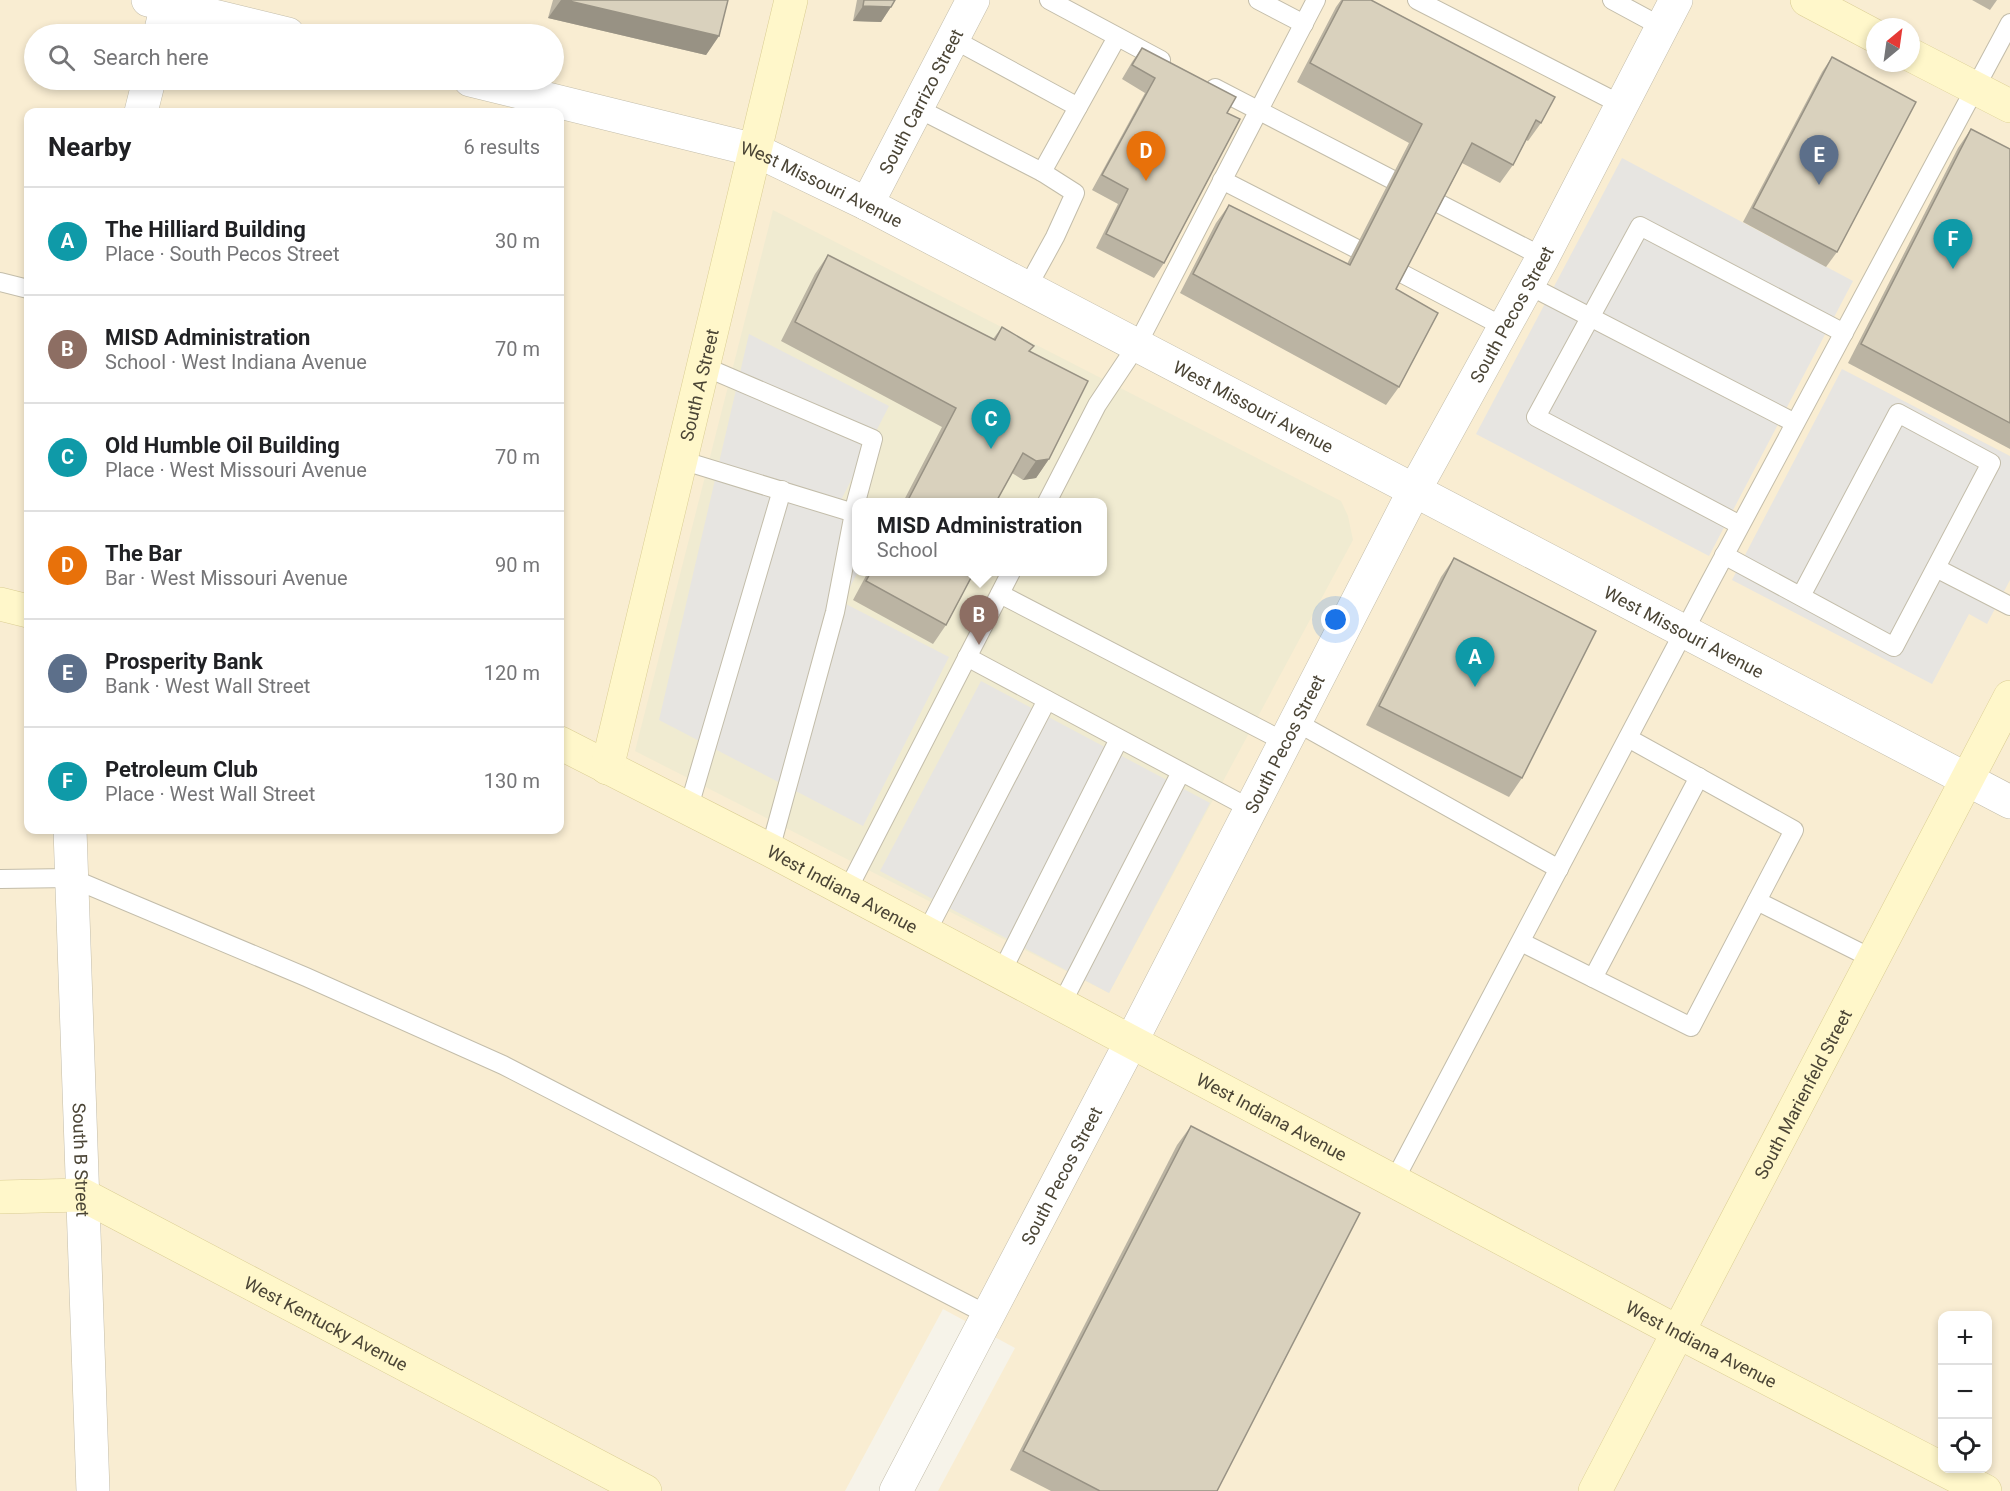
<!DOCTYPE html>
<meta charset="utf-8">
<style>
:root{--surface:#fff;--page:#f6f6f6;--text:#202124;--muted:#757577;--line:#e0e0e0;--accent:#ff5017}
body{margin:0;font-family:Roboto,sans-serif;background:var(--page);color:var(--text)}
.controls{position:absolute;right:18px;bottom:18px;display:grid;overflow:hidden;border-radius:12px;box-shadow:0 3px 9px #0003}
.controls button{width:54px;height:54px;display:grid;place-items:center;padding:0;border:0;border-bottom:2px solid var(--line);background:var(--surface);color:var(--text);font:30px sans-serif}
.compass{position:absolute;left:1866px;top:18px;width:54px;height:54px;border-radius:50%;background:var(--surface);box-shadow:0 3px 9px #0003;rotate:29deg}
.you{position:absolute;left:1336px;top:620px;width:21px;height:21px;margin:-15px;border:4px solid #fff;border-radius:50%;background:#1a73e8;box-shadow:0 0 0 9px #1a73e833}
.badge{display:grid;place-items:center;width:39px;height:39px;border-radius:50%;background:var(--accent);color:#fff;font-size:20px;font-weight:700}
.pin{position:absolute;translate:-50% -50px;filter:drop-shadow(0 2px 3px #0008)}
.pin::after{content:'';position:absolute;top:32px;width:21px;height:18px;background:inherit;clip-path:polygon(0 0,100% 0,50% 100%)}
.popup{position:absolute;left:852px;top:498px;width:255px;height:78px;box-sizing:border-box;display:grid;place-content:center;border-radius:12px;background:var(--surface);filter:drop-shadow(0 2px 4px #0005);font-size:20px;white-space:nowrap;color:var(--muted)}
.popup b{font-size:22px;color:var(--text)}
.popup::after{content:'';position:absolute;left:50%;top:100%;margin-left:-12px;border:12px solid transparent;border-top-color:var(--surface)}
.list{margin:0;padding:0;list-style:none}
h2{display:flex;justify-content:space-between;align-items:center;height:78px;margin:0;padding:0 24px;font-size:26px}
h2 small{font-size:20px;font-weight:400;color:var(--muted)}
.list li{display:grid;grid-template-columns:39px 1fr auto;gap:18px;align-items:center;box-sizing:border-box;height:108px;padding:0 24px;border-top:2px solid var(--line)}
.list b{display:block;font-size:22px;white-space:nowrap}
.list p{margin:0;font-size:20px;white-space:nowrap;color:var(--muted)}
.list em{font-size:20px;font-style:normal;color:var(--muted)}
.icon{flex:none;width:33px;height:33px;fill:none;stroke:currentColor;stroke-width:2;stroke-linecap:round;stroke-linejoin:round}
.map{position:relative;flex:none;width:2010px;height:1491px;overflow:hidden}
.search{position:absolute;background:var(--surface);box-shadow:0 3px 9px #0003;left:24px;top:24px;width:540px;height:66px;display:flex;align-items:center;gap:15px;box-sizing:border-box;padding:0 21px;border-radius:33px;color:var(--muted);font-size:22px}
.panel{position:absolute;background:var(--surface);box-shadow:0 3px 9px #0003;left:24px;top:108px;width:540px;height:726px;border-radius:12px}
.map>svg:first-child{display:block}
</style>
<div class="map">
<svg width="2010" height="1491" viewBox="0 0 2010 1491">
<rect width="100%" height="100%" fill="#f6f3e9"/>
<path fill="#f9edd2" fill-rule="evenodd" d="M0 0H2010V1491H938L1015 1348 943 1309 845 1491H0ZM1875 27H1911V63H1875ZM34 34H554V80H34ZM28 112H560V830H28ZM856 502H1102V572H856ZM1942 1316H1988V1468H1942Z"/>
<path fill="#f0ebd1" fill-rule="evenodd" d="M773 210 1341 501 1348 516 1353 540 1109 993 635 751ZM856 502H1102V572H856Z"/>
<g fill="#e7e5e1">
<polygon points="1622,158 1853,281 1709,556 1476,434"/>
<polygon points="749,334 889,406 838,506 856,516 856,572 858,572 842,602 949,657 863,826 659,720"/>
<polygon points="1842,369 2010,456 2010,580 1987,624 1969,614 1932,684 1732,580"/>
<polygon points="981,681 1210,803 1109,993 880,871"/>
</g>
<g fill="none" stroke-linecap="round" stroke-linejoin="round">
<g stroke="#c3bdaa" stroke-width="20">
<g id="lane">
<polyline points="1049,0 1161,60"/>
<polyline points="1258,0 1304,24"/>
<polyline points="1417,0 1622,105"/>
<polyline points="1612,0 1662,27"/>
<polyline points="953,39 1078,107"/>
<polyline points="1215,88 1391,179"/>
<polyline points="917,108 1042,172"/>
<polyline points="1222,180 1355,248"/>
<polyline points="1438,203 1543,257"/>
<polyline points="1401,273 1504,327"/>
<polyline points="0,282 28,289"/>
<polyline points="1528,285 1795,423"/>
<polyline points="1027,288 1055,237 1075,193 1042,172 1117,37"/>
<polyline points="703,366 873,439 856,502"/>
<polyline points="681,460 854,513 835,612 770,850"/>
<polyline points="1047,502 1097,405 1137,345 1316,0"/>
<polyline points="1740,525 1536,417 1640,226 1844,333"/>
<polyline points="1724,555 1894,647 1991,463 1898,413 1801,596"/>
<polyline points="1936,568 2010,606"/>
<polyline points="1000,594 1285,742"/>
<polyline points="967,657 1251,809"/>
<polyline points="1296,722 1559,869"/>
<polyline points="688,810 782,490"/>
<polyline points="0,879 71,878 306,977 503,1065 988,1315"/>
<polyline points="847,891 1011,572"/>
<polyline points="1757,901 1873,959"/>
<polyline points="926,933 1047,700"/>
<polyline points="1521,942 1691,1027 1794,830 1628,738"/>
<polyline points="1001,973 1119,739"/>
<polyline points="1593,978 1699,777"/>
<polyline points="1061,1005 1181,772"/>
<polyline points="1394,1181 1709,584 2010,23"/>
</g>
</g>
<g stroke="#c3bdaa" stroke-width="34">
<g id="street">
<polyline points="148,0 288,34"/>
<polyline points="160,34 168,0"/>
<path id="s1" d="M470 80 755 150 867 204 2010 802"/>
<polyline points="141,112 149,80"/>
<path id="s2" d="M867 204 973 0"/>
<path id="s3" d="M70 830 93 1491"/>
<path id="s4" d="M896 1491 1131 1042 1414 491 1543 257 1676 0"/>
</g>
</g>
<g stroke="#dbce94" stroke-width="34">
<g id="secondary">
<polyline points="1807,0 1875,36"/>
<polyline points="1911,55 2010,106"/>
<polyline points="0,604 28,611"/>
<path id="s5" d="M560 743 770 850 1678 1332 1985 1491"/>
<path id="s6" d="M607 768 791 0"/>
<path id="s7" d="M0 1197 83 1195 645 1491"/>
<path id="s8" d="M1595 1491 2010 697"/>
</g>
</g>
<use href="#lane" stroke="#fff" stroke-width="18"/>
<use href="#street" stroke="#fff" stroke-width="33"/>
<use href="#secondary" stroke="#fff7ca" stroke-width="33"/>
</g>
<g fill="#bbb4a3">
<polygon points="553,0 728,0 719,36 706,55 548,18"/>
<polygon points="857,0 895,0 881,22 853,21"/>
<polygon points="1341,0 1371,0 1541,123 1528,141 1526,140 1513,165 1500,183 1462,163 1396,289 1399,387 1386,405 1180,293 1216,223 1229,205 1347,264 1409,143 1297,82 1336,7"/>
<polygon points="1972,0 1997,0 1990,10"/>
<polygon points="1142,48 1227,113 1164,263 1154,278 1096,248 1118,204 1092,190 1145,93 1122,79 1132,62"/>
<polygon points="1832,57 1837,252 1826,267 1743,222 1822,72"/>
<polygon points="1971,129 2010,149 2010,449 1848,363 1958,148"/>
<polygon points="828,255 993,339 1002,327 1030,351 1049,459 1036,478 1023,480 1012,473 996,502 903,502 942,427 781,341 815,274"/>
<polygon points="1454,558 1522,778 1509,797 1366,725 1441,577"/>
<polygon points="868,572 974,572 946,625 933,644 853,600"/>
<polygon points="1191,1126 1217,1491 1051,1491 1010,1470 1177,1145"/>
</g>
<g fill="#989284">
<polygon points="561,0 565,0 719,36 706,55 548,18"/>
<polygon points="863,6 891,7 881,22 853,21"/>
<polygon points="1049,459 1036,478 1023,480 1036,461"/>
</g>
<g fill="#d9d1bd" stroke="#989284" stroke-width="1.5">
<polygon points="565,0 728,0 719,36"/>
<polygon points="864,0 895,0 891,7 863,6"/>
<polygon points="1343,0 1371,0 1555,97 1541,123 1536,120 1513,165 1472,143 1396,289 1438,313 1399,387 1193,274 1229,205 1350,265 1422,124 1310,63"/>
<polygon points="1142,48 1236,97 1227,113 1240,119 1164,263 1106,234 1128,189 1102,175 1155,78 1132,65"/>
<polygon points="1832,57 1916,102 1837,252 1753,208"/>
<polygon points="1971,129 2010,149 2010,423 1861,344"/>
<polygon points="828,255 995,340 1002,327 1034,346 1029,351 1088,381 1049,459 1036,461 1023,453 996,502 907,502 956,408 795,322"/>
<polygon points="1454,558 1596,631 1522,778 1379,706"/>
<polygon points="871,572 974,572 946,625 866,581"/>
<polygon points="1191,1126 1360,1213 1217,1491 1100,1491 1023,1451"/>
</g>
<g text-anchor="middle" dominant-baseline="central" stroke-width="4.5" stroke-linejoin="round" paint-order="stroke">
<g font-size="18" fill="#4b4536" stroke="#fff">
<text stroke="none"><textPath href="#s2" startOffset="116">South Carrizo Street</textPath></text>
<text stroke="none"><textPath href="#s1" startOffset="368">West Missouri Avenue</textPath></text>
<text stroke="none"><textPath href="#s4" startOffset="1328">South Pecos Street</textPath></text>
<text stroke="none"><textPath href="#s6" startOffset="394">South A Street</textPath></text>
<text stroke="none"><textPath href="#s1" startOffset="854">West Missouri Avenue</textPath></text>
<text stroke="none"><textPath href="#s1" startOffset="1340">West Missouri Avenue</textPath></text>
<text stroke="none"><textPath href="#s4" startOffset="842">South Pecos Street</textPath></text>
<text stroke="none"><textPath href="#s5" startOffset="318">West Indiana Avenue</textPath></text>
<text stroke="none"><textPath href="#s8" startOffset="448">South Marienfeld Street</textPath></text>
<text stroke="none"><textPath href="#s5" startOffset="804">West Indiana Avenue</textPath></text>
<text stroke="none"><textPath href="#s3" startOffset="330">South B Street</textPath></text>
<text stroke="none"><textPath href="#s4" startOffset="356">South Pecos Street</textPath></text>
<text stroke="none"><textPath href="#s7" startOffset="358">West Kentucky Avenue</textPath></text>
<text stroke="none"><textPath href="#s5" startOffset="1290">West Indiana Avenue</textPath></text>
</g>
</g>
</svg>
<div class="controls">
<button>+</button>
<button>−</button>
<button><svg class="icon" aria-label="locate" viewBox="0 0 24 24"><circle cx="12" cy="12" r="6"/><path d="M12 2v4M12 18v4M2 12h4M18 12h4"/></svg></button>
</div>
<svg class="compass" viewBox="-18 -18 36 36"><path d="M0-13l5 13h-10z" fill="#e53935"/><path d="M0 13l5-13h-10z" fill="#757577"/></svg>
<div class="you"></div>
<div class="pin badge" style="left:1475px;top:687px;background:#0f9aa8">A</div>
<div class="pin badge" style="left:979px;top:645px;background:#8d6e63">B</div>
<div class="popup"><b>MISD Administration</b>School</div>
<div class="pin badge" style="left:991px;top:449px;background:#0f9aa8">C</div>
<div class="pin badge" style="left:1146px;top:181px;background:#e8710a">D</div>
<div class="pin badge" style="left:1819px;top:185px;background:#5c6f8a">E</div>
<div class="pin badge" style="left:1953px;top:269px;background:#0f9aa8">F</div>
<div class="search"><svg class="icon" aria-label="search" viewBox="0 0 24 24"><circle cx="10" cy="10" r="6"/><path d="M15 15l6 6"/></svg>Search here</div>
<section class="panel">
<h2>Nearby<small>6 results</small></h2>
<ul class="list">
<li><span class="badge" style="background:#0f9aa8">A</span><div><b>The Hilliard Building</b><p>Place · South Pecos Street</p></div><em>30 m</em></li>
<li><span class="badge" style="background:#8d6e63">B</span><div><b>MISD Administration</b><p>School · West Indiana Avenue</p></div><em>70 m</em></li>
<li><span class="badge" style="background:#0f9aa8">C</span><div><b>Old Humble Oil Building</b><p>Place · West Missouri Avenue</p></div><em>70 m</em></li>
<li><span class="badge" style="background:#e8710a">D</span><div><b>The Bar</b><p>Bar · West Missouri Avenue</p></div><em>90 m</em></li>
<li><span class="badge" style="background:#5c6f8a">E</span><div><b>Prosperity Bank</b><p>Bank · West Wall Street</p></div><em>120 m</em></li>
<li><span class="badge" style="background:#0f9aa8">F</span><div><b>Petroleum Club</b><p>Place · West Wall Street</p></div><em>130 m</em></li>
</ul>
</section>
</div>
